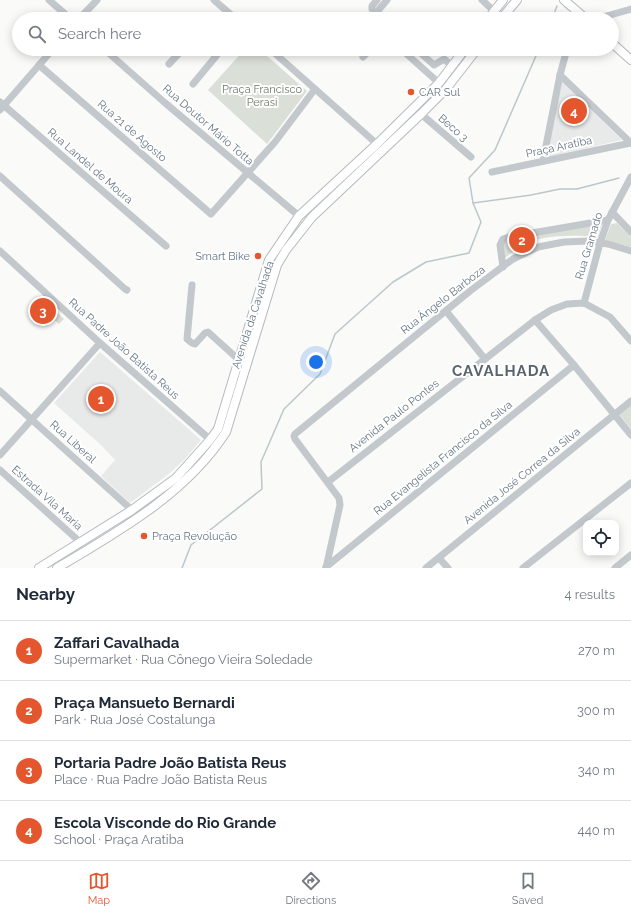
<!DOCTYPE html>
<meta charset="utf-8">
<style>
:root{--surface:#fff;--page:#f6f6f7;--text:#1f2937;--muted:#747a83;--line:#e0e1e3;--accent:#e4572e}
body{margin:0;font-family:Raleway,sans-serif;background:var(--page);color:var(--text)}
.controls{position:absolute;right:12px;bottom:12px;display:grid;overflow:hidden;border-radius:8px;box-shadow:0 2px 10px #0003}
.controls button{width:36px;height:36px;display:grid;place-items:center;padding:0;border:0;border-bottom:1px solid var(--line);background:var(--surface);color:var(--text);font:20px sans-serif}
.you{position:absolute;left:316px;top:362px;width:14px;height:14px;margin:-10px;border:3px solid #fff;border-radius:50%;background:#1a73e8;box-shadow:0 0 0 6px #1a73e833}
.badge{display:grid;place-items:center;width:26px;height:26px;border-radius:50%;background:var(--accent);color:#fff;font-size:13px;font-weight:700}
.pin{position:absolute;translate:-50% -50%;border:2px solid #fff;box-shadow:0 1px 4px #0006}
.list{margin:0;padding:0;list-style:none}
h2{display:flex;justify-content:space-between;align-items:center;height:52px;margin:0;padding:0 16px;font-size:17px}
h2 small{font-size:13px;font-weight:400;color:var(--muted)}
.list li{display:grid;grid-template-columns:26px 1fr auto;gap:12px;align-items:center;box-sizing:border-box;height:60px;padding:0 16px;border-top:1px solid var(--line)}
.list b{display:block;font-size:15px;white-space:nowrap}
.list p{margin:0;font-size:13px;white-space:nowrap;color:var(--muted)}
.list em{font-size:13px;font-style:normal;color:var(--muted)}
.icon{flex:none;width:22px;height:22px;fill:none;stroke:currentColor;stroke-width:2;stroke-linecap:round;stroke-linejoin:round}
.map{position:relative;flex:none;width:631px;height:568px;overflow:hidden}
.search{position:absolute;background:var(--surface);box-shadow:0 2px 10px #0003;left:12px;right:12px;top:12px;height:44px;display:flex;align-items:center;gap:10px;box-sizing:border-box;padding:0 14px;border-radius:22px;color:var(--muted);font-size:15px}
.sheet{height:292px;background:var(--surface)}
nav{display:flex;justify-content:space-around;align-items:center;box-sizing:border-box;height:56px;border-top:1px solid var(--line);background:var(--surface);font-size:11px;color:var(--muted)}
nav a{display:grid;justify-items:center;gap:2px}
nav .on{color:var(--accent)}
.map>svg:first-child{display:block}
</style>
<div class="map">
<svg width="631" height="568" viewBox="0 0 631 568">
<rect width="100%" height="100%" fill="#fafaf8"/>
<g fill="#e8e9e9">
<polygon points="562,82 622,140 547,157"/>
<polygon points="100,352 201,440 184,460 170,473 130,503 101,476 115,460 102,446 54,403"/>
</g>
<g fill="#dadfd7">
<polygon points="245,49 259,49 307,91 267,144 208,90"/>
<polygon points="617,223 631,237 631,247 605,240 611,224"/>
<path d="M602 224 598 237C572 235 539 234 517 248 513 251 509 255 505 258L502 247 504 242 509 240Z"/>
<polygon points="50,306 64,319 59,324 45,311"/>
<polygon points="631,405 631,429 619,414"/>
</g>
<g fill="none" stroke-linecap="round" stroke-linejoin="round">
<g stroke="#bbc7cb" stroke-width="1.5">
<polyline points="552,19 557,6"/>
<polyline points="473,203 531,195 560,189 577,189 619,178"/>
<polyline points="182,568 191,545 262,489 261,462 284,409 320,374 335,334 393,282 426,262 469,253 481,222 473,203 469,178 495,150 539,49"/>
</g>
<g stroke="#b5babe" stroke-width="10">
<g id="major">
<polyline points="564,0 586,19"/>
<polyline points="488,19 503,0"/>
<polyline points="501,19 517,0"/>
<polyline points="612,43 631,60"/>
<polyline points="39,568 132,510 176,478 210,440 218,429 269,260 299,216 377,144 439,83 465,49"/>
<path d="M57 568C119 531 186 494 226 432L277 265 286 250 312 217 421 114 446 89 477 49"/>
</g>
</g>
<g stroke="#c3c8cc" stroke-width="7">
<polyline points="49,0 71,19"/>
<polyline points="214,0 236,19"/>
<polyline points="377,0 372,6 372,9 382,19"/>
<polyline points="482,0 494,11"/>
<polyline points="376,13 387,0"/>
<polyline points="79,19 97,0"/>
<polyline points="596,19 631,9"/>
<polyline points="104,49 164,102 299,216"/>
<polyline points="270,49 377,144"/>
<polyline points="401,49 439,83"/>
<polyline points="416,49 434,65 444,59 452,66"/>
<polyline points="363,57 371,49"/>
<polyline points="169,64 183,49"/>
<polyline points="39,65 211,214 275,142 315,89"/>
<polyline points="560,75 631,143"/>
<polyline points="193,84 217,55 218,52 215,49"/>
<polyline points="0,102 166,246"/>
<polyline points="0,110 53,49"/>
<polyline points="421,114 471,157"/>
<polyline points="543,161 560,75 567,49"/>
<polyline points="492,172 631,143"/>
<polyline points="0,176 125,289 127,290"/>
<polyline points="612,212 631,232"/>
<polyline points="0,251 100,343 214,443"/>
<polyline points="503,267 500,245 503,239 509,237 608,220"/>
<polyline points="192,285 187,339 192,343 195,344 205,333 208,332 239,360"/>
<polyline points="584,303 600,243 608,220 631,177"/>
<polyline points="446,311 485,359"/>
<polyline points="535,320 574,365 631,435"/>
<polyline points="0,391 132,510"/>
<polyline points="0,455 100,343"/>
<polyline points="0,470 80,542"/>
<polyline points="328,482 535,320 551,310 567,304 584,303 610,317 631,341"/>
<polyline points="439,558 448,568"/>
<polyline points="326,567 574,365"/>
<polyline points="326,568 340,505 339,498 295,439 294,436 295,434 470,291 513,259 538,247 564,242 588,241 608,244 631,251"/>
<polyline points="426,568 631,401"/>
<polyline points="523,568 631,483"/>
<polyline points="615,568 631,555"/>
</g>
<use href="#major" stroke="#fff" stroke-width="8"/>
</g>
<g fill="#e4572e" stroke="#fff" stroke-width="1.5">
<circle cx="411" cy="92" r="4"/>
<circle cx="258" cy="256" r="4"/>
<circle cx="144" cy="536" r="4"/>
</g>
<g text-anchor="middle" dominant-baseline="central" stroke-width="4" stroke-linejoin="round" paint-order="stroke">
<g font-size="11" fill="#687a64" stroke="#fff">
<text x="262" y="89">Praça Francisco<tspan x="262" dy="13">Perasi</tspan></text>
</g>
<g font-size="11" fill="#657683" stroke="#fff" text-anchor="start">
<text x="419" y="92">CAR Sul</text>
<text x="250" y="256" text-anchor="end">Smart Bike</text>
<text x="152" y="536">Praça Revolução</text>
</g>
<g font-size="11" fill="#657683" stroke="#fff">
<text transform="translate(208 125) rotate(41)">Rua Doutor Mário Totta</text>
<text transform="translate(453 128) rotate(41)">Beco 3</text>
<text transform="translate(132 131) rotate(41)">Rua 21 de Agosto</text>
<text transform="translate(559 147) rotate(-12)">Praça Aratiba</text>
<text transform="translate(90 166) rotate(41)">Rua Landel de Moura</text>
<text transform="translate(589 246) rotate(-73)">Rua Gramado</text>
<text transform="translate(443 300) rotate(-38)">Rua Ângelo Barboza</text>
<text transform="translate(253 315) rotate(-72)">Avenida da Cavalhada</text>
<text transform="translate(124 349) rotate(42)">Rua Padre João Batista Reus</text>
<text transform="translate(394 416) rotate(-38)">Avenida Paulo Pontes</text>
<text transform="translate(73 442) rotate(42)">Rua Liberal</text>
<text transform="translate(443 458) rotate(-39)">Rua Evangelista Francisco da Silva</text>
<text transform="translate(522 476) rotate(-39)">Avenida José Correa da Silva</text>
<text transform="translate(47 498) rotate(42)">Estrada Vila Maria</text>
</g>
<g font-size="15" font-weight="bold" letter-spacing="1" fill="#57646e" stroke="#fff">
<text x="501" y="371">CAVALHADA</text>
</g>
</g>
</svg>
<div class="controls">
<button><svg class="icon" aria-label="locate" viewBox="0 0 24 24"><circle cx="12" cy="12" r="6"/><path d="M12 2v4M12 18v4M2 12h4M18 12h4"/></svg></button>
</div>
<div class="you"></div>
<div class="pin badge" style="left:101px;top:399px">1</div>
<div class="pin badge" style="left:522px;top:240px">2</div>
<div class="pin badge" style="left:43px;top:311px">3</div>
<div class="pin badge" style="left:574px;top:111px">4</div>
<div class="search"><svg class="icon" aria-label="search" viewBox="0 0 24 24"><circle cx="10" cy="10" r="6"/><path d="M15 15l6 6"/></svg>Search here</div>
</div>
<section class="sheet">
<h2>Nearby<small>4 results</small></h2>
<ul class="list">
<li><span class="badge">1</span><div><b>Zaffari Cavalhada</b><p>Supermarket · Rua Cônego Vieira Soledade</p></div><em>270 m</em></li>
<li><span class="badge">2</span><div><b>Praça Mansueto Bernardi</b><p>Park · Rua José Costalunga</p></div><em>300 m</em></li>
<li><span class="badge">3</span><div><b>Portaria Padre João Batista Reus</b><p>Place · Rua Padre João Batista Reus</p></div><em>340 m</em></li>
<li><span class="badge">4</span><div><b>Escola Visconde do Rio Grande</b><p>School · Praça Aratiba</p></div><em>440 m</em></li>
</ul>
</section>
<nav>
<a class="on"><svg class="icon" aria-label="map" viewBox="0 0 24 24"><path d="M3 6l6-2 6 2 6-2v14l-6 2-6-2-6 2zM9 4v14M15 6v14"/></svg>Map</a>
<a><svg class="icon" aria-label="directions" viewBox="0 0 24 24"><path d="M12 3l9 9-9 9-9-9zM9 14v-3h6M13 9l2 2-2 2"/></svg>Directions</a>
<a><svg class="icon" aria-label="saved" viewBox="0 0 24 24"><path d="M7 4h10v16l-5-4-5 4z"/></svg>Saved</a>
</nav>
